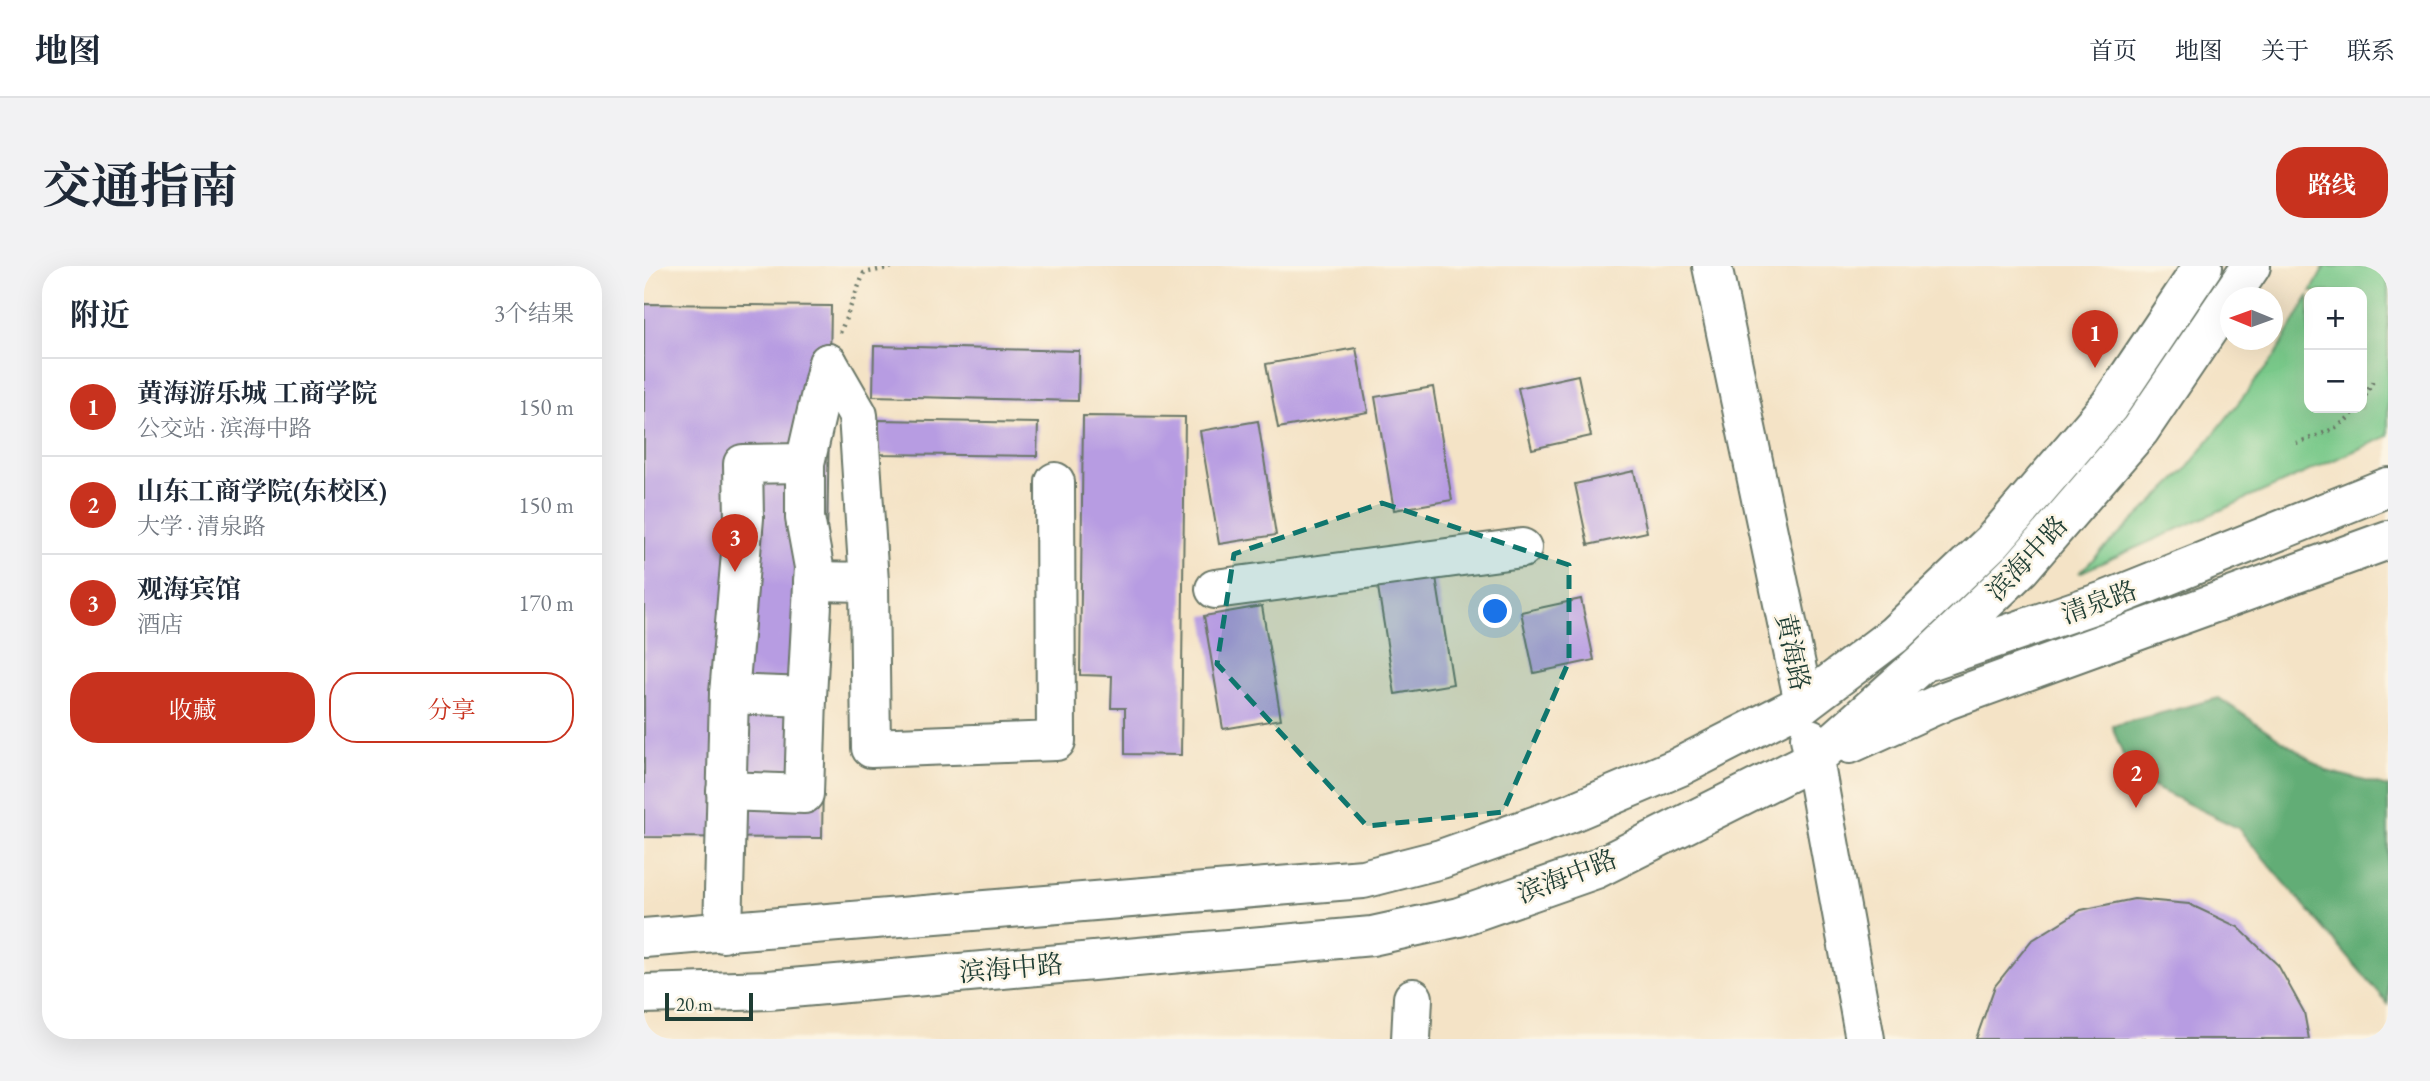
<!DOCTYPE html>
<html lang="zh">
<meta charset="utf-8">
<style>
:root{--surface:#fff;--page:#f2f2f3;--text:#1f2937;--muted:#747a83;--line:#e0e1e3;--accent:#c8321e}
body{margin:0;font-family:"EB Garamond","Noto Serif SC",serif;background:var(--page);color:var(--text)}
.controls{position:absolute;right:21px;top:21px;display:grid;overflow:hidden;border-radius:14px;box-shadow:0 7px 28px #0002}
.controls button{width:63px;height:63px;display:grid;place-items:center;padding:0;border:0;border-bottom:2px solid var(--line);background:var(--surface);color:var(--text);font:35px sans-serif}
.compass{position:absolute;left:1576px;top:21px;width:63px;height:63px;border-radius:50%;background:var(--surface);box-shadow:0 7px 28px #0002;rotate:271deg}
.scale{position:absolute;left:21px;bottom:18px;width:88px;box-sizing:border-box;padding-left:7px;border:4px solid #1f3d34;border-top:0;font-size:19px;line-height:24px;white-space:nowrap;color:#1f3d34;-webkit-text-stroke:5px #fcf5e5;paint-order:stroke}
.you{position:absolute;left:852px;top:346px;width:24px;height:24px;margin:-18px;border:5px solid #fff;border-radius:50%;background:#1a73e8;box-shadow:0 0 0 10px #1a73e833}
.badge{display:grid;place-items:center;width:46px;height:46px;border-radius:50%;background:var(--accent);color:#fff;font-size:23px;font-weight:700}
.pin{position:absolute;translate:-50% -58px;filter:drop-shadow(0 2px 4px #0008)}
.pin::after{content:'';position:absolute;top:37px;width:24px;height:21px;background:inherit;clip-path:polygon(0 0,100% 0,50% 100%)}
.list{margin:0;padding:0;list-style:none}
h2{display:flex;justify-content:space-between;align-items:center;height:91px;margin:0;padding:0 28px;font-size:30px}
h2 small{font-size:23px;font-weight:400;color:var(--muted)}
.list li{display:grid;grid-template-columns:46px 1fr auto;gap:21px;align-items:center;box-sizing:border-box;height:98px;padding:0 28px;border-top:2px solid var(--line)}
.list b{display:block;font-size:26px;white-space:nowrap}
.list p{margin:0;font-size:23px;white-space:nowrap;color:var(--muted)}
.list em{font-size:23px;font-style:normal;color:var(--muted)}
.actions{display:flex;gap:14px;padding:21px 28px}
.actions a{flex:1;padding:16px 0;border:2px solid var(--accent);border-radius:28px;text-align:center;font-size:24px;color:var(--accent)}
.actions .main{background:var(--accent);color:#fff}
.map{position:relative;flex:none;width:1744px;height:773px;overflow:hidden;border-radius:28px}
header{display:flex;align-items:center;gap:42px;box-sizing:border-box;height:98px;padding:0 35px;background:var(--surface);border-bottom:2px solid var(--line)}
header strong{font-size:33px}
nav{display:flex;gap:38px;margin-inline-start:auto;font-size:24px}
.intro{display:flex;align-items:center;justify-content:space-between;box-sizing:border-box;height:168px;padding:0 42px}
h1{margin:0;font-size:49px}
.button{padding:18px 32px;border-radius:28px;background:var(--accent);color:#fff;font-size:24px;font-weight:700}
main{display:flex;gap:42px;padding:0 42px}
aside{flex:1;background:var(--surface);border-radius:28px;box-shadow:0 7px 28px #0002}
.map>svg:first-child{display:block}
</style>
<header>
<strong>地图</strong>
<nav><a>首页</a><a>地图</a><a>关于</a><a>联系</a></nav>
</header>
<div class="intro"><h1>交通指南</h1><a class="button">路线</a></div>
<main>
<aside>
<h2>附近<small>3个结果</small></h2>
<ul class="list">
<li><span class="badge">1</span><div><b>黄海游乐城 工商学院</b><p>公交站 · 滨海中路</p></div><em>150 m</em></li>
<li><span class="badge">2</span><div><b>山东工商学院(东校区)</b><p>大学 · 清泉路</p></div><em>150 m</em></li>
<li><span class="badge">3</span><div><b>观海宾馆</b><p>酒店</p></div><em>170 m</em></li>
</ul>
<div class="actions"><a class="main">收藏</a><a>分享</a></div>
</aside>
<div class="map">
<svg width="1744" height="773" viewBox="0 0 1744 773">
<rect width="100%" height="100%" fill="#fcf5e5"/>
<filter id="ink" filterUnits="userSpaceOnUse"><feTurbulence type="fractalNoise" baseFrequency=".0143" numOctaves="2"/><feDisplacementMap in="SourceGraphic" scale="14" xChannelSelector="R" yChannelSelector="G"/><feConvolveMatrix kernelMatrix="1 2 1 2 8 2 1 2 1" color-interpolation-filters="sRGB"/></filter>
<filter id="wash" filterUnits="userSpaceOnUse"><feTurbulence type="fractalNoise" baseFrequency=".00686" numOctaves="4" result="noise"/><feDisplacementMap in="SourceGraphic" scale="28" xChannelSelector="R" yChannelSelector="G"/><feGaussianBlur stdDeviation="1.57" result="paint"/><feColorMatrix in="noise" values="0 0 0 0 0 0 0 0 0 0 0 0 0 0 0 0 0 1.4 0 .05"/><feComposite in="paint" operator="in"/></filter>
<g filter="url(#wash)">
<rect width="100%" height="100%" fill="#f4e3c6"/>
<polygon fill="#79c98a" stroke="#4c835f" stroke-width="2" points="1681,0 1744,0 1744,170 1435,307 1540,206 1632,89 1665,29 1665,142 1718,142 1718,26 1667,26"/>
<polygon fill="#62ad76" stroke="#407555" stroke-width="2" points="1575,432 1683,505 1744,521 1744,738 1594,562 1487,510 1468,460"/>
<g id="blocks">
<g fill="#b79ce2">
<polygon points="0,38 187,40 178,572 0,571"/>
<polygon points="230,80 435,85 434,135 229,130"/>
<polygon points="712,82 724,146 634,162 622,98"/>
<polygon points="934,109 947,170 888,183 874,122"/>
<polygon points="789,121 808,234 750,244 731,131"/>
<polygon points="439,150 541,151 537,489 481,488 481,442 467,442 468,410 436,409"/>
<polygon points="235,154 394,157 393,190 234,188"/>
<polygon points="614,155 632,269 575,278 556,165"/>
<polygon points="990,205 1003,266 944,279 931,218"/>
<polygon points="791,305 809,418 751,428 733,315"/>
<polygon points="937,333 950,394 890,407 877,346"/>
<polygon points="618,340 637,453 579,463 560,350"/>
<polygon points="1490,633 1545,638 1594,661 1634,699 1660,746 1665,773 1332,773 1351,720 1387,675 1437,644"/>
</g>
</g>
</g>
<g filter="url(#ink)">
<use href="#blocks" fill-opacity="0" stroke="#6a7767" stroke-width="2"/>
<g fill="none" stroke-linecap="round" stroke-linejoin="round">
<g stroke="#6a7767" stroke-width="42">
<g id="minor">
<polyline points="1068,0 1160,437"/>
<polyline points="184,97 214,149 225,316"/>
<polyline points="169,315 225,316 227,482 412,475 411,216"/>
<polyline points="571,323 878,282"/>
<polyline points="85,428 163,431 170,301 161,252 161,197"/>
<polyline points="82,525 160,528 163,431"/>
<polyline points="79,667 85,428 100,252 99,198 161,197 184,97"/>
<polyline points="767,773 769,732"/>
</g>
</g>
<g stroke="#6a7767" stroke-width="42">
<g id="major">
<polyline points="1288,394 1463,334 1744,221"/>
<polyline points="1166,472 1221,773"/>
<polyline points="1206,478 1303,434 1744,274"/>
<polyline points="0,672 719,613 797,593 924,548 1035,501 1160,437 1250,369 1349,275 1465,140 1559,0"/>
<polyline points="0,728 125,724 728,670 815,651 952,603 1169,494 1278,397 1377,302 1496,164 1607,0"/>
</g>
</g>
<g stroke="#6a7767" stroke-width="4.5" stroke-dasharray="2 5" stroke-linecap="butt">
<polyline points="196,67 220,7 253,0"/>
<polyline points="1718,136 1729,115"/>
<path d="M1652 177C1676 169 1698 163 1713 142"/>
</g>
<use href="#minor" stroke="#fff" stroke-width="38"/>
<use href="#major" stroke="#fff" stroke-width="38"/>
</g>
</g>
<path fill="#0f766e" fill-opacity="0.2" stroke="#0f766e" stroke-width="5" stroke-dasharray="14 9" stroke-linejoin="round" d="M738 237 925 299V395L859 546 723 560 573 398 590 288Z"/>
<g text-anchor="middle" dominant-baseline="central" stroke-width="5" stroke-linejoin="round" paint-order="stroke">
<g font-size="26" fill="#1f3d34" stroke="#fcf5e5">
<text transform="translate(1383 292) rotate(-47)">滨海中路</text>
<text transform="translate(1455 336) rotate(-20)">清泉路</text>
<text transform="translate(1149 386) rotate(78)">黄海路</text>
<text transform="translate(923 610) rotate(-21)">滨海中路</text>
<text transform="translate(367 702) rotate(-5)">滨海中路</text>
</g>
</g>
</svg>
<div class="controls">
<button>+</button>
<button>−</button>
</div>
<svg class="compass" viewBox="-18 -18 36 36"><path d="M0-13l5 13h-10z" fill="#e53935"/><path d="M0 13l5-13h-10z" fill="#747a83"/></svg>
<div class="scale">20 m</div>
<div class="you"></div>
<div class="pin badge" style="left:1451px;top:102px">1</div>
<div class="pin badge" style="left:1492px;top:542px">2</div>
<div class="pin badge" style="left:91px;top:306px">3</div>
</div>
</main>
